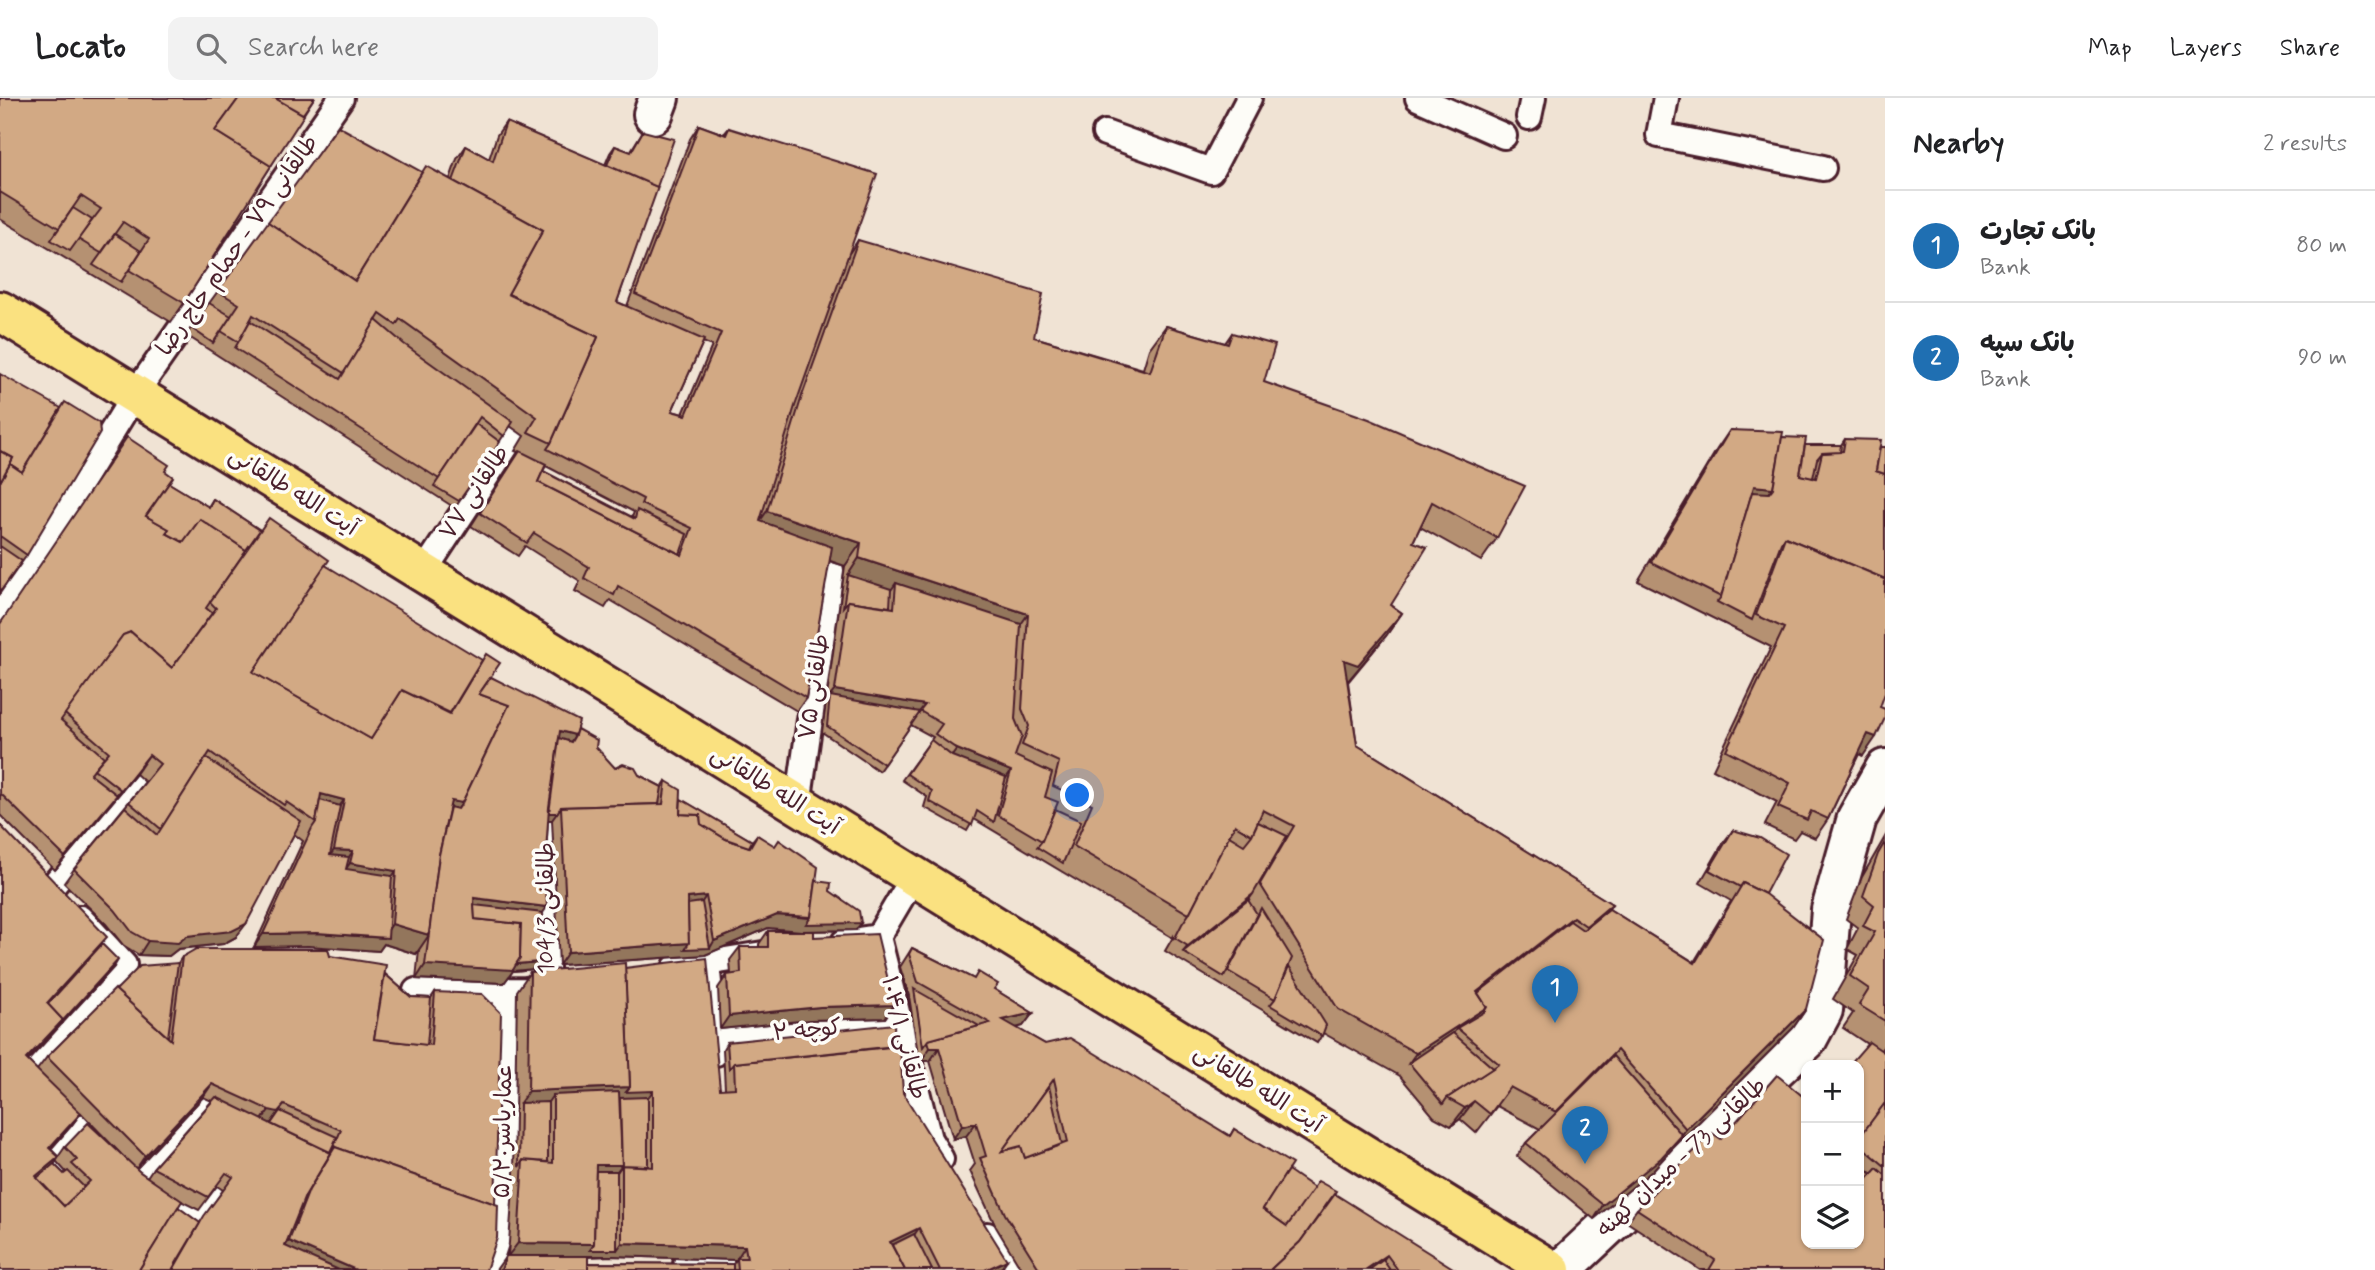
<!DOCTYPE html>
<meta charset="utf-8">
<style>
:root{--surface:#fff;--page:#f2f2f2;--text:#202124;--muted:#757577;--line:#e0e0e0;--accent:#1f6fb2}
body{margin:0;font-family:Mynerve,"Playpen Sans Arabic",sans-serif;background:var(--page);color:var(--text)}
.controls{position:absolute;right:21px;bottom:21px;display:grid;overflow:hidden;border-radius:14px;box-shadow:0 2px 5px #0004}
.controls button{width:63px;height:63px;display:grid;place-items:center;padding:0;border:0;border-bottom:2px solid var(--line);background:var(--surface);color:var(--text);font:35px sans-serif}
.you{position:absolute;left:1078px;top:698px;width:24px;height:24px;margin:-18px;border:5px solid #fff;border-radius:50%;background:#1a73e8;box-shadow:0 0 0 10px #1a73e833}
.badge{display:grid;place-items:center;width:46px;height:46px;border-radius:50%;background:var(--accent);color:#fff;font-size:23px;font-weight:700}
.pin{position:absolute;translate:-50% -58px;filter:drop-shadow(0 2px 4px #0008)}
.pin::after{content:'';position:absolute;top:37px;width:24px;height:21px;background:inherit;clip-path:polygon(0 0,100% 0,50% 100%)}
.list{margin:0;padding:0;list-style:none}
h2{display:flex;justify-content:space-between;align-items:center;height:91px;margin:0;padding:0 28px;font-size:30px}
h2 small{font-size:23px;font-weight:400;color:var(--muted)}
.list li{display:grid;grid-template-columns:46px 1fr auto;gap:21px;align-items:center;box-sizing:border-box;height:112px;padding:0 28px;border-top:2px solid var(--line)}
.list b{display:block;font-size:26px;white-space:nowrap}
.list p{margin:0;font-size:23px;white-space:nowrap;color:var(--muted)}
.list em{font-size:23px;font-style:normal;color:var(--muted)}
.icon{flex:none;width:38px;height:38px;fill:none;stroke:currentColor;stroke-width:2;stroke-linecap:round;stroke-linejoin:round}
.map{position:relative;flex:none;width:1885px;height:1172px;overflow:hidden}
header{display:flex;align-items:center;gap:42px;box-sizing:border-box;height:98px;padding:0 35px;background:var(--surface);border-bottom:2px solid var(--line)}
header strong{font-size:33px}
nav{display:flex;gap:38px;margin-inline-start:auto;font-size:24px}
.search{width:490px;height:63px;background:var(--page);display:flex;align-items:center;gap:18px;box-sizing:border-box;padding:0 24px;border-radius:14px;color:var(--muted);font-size:26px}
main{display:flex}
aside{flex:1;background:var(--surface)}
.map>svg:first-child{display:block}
</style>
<header>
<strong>Locato</strong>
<div class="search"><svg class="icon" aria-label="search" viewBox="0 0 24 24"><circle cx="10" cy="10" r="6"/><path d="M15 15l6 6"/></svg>Search here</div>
<nav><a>Map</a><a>Layers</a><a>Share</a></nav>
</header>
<main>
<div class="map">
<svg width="1885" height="1172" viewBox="0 0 1885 1172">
<rect width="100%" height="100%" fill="#f0e3d4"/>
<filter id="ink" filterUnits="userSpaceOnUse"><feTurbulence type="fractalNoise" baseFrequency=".0143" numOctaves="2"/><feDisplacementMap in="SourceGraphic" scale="14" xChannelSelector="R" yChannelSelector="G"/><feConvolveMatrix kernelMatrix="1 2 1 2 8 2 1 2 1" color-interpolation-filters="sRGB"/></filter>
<g filter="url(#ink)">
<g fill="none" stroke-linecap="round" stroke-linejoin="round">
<g stroke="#4a1f2b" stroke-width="30">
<g id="lane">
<polyline points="1418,0 1504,38"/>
<polyline points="1666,0 1659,37 1823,70"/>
<polyline points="1529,19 1533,0"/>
<polyline points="1105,35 1211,73 1249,0"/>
<polyline points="423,475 513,338 482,315"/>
<polyline points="0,516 135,296 341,0"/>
<polyline points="798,707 831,472"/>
<polyline points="547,732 547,888"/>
<polyline points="51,790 139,685"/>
<polyline points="80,820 124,867 23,975 106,1055"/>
<polyline points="878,839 929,1041 941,1061"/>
<polyline points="844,844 878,839 914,778"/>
<polyline points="707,865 716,955"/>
<polyline points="675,870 763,856"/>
<polyline points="416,893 526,892 549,888"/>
<polyline points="715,941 900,925"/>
<polyline points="60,1076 46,1064 78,1028"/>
<polyline points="134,1083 204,1006 236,1021"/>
<polyline points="150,1091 199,1119 219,1092"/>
<polyline points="987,1137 1008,1172"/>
<polyline points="686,1166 730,1166"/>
<polyline points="487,1172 503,1123 506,892"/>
</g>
</g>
<g stroke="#4a1f2b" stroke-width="44">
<g id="street">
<polyline points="653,16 659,0"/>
<polyline points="1561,1172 1807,942 1823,912 1831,812 1857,720 1885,671"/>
</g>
</g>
<g stroke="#4a1f2b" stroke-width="44">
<polyline id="primary" points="0,213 1551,1172"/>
</g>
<use href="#lane" stroke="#fdfcf7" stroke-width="24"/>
<use href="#street" stroke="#fdfcf7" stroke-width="38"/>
<use href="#primary" stroke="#fae180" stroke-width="38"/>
</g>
<g fill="#b59172" stroke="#4a1f2b" stroke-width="2" fill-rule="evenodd">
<polygon points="0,0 314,0 184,205 171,224 0,121"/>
<path d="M506 24 605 67 610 55 615 48 630 54 643 33 657 89 617 204 627 208 690 41 699 27 724 36 729 30 850 154 858 142 1034 239 1143 271 1149 251 1166 228 1225 245 1232 235 1264 284 1497 440 1481 463 1420 429 1413 444 1391 507 1402 515 1386 538 1348 584 1357 647 1612 806 1609 811 1694 864 1731 803 1700 785 1723 745 1733 732 1765 796 1806 911 1793 930 1673 1050 1652 1073 1594 1121 1517 1058 1526 1045 1540 1031 1497 1008 1476 1035 1460 1021 1451 1028 1434 1019 1400 978 1323 935 1317 945 1165 853 1173 839V840L974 721 967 733 924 709 927 699 902 682 933 639 911 627 879 673 822 634 845 468 829 463 806 600 797 613 610 502 605 510 575 493 580 483 525 448 518 458 471 428 518 354 515 353 524 338 510 328 455 410 186 237 218 193 422 74 450 81 457 61 466 48 489 61 497 37ZM703 244 712 248 683 316 672 313ZM546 368 634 414 632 419 543 373Z"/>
<polygon points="0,276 27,457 0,495"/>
<polygon points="1730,332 1782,339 1805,347 1841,347 1845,341 1880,349 1863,658 1859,656 1828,721 1815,740 1800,733 1794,741 1765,727 1777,704 1713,671 1771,549 1638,483 1717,351"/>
<polygon points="165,373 169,385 208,409 213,401 260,432 325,467 491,579 577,631 615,670 639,677 662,689 666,683 681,701 752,743 757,737 830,793 856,832 801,833 768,830 705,857 559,867 552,722 548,722 543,815 534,871 513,873 504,885 416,881 419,852 416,856 384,846 379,853 308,848 254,849 303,743 294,736 236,839 223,846 178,851 169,858 139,857 123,847 106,826 64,785 74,771 145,684 136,676 55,772 0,717 0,525"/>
<path d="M0 727 102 846 114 869 28 963 37 972 47 959 116 891 178 865 182 859 330 858 385 876 411 899 431 900 435 894 486 1172H0ZM203 999 212 1003 153 1070 147 1079 136 1071ZM81 1015 119 1054 65 1049 58 1059 51 1051 71 1028ZM56 1063 66 1074 64 1076 54 1066ZM217 1088 223 1092 200 1125 178 1109 181 1103 199 1112Z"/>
<polygon points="1885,739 1885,946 1881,952 1885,955 1885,1172 1700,1172 1627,1124 1637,1111 1859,1146 1859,967 1867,946 1843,930 1853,915 1833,901 1858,857 1847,851 1858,830 1846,821 1862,779"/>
<polygon points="768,833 814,839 894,907 885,920 810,922 720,931 718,890 727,877 731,876 730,862 740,849 759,849 759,846"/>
<polygon points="912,850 994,891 1033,915 1023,928 1016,930 1045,946 1230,1038 1234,1031 1288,1072 1308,1133 1456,1172 1022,1172 996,1129 970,1073 975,1066 966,1038 953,1041 930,963 921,963 918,956 909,898 900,869"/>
<path d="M625 870 720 991H725L723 951 727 944 895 948 903 995 1005 1172H496L506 1158H508L514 1076 517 893 530 874ZM613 1158 736 1162 733 1166 588 1165V1159Z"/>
</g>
<g fill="#93765c" stroke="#4a1f2b" stroke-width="2">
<polygon points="1754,388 1773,390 1760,408 1750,394"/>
<polygon points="767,413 861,445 845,468 751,436"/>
<polygon points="859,460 1028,516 1012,539 896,485 887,498 848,477"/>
<polygon points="1402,515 1386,538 1342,590 1344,562"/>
<polygon points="835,592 925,607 915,620 830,598"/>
<polygon points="560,633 575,637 566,651 555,647"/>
<polygon points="1868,636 1876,639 1863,658 1855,654"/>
<polygon points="957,651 1011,673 1002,686 947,665"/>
<polygon points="149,657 136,676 55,772 65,759"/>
<polygon points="321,696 344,702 330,721 315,717"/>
<polygon points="451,703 462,705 449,724 444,723"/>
<polygon points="544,715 557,715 552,722 540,722"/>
<polygon points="334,752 353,753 340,772 321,771"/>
<polygon points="350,765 396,773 383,792 337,784"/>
<polygon points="1253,796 1244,809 1183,854 1188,848"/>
<polygon points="706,798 697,811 683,806 688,800"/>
<polygon points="474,800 547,809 538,822 470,814"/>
<polygon points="777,817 861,825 856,832 801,833 768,830 705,857 559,867 568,854 689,845 710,850 714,843"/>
<polygon points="1573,819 1556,842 1477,904 1477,894"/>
<polygon points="246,826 236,839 223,846 178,851 169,858 139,857 148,843 187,838"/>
<polygon points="392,826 429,837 416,856 384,846 379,853 308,848 254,849 263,836 317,835 383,840"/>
<polygon points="118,862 114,869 17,974 26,961"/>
<polygon points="539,864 534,871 513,873 504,885 416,881 425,867 515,866"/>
<polygon points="894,907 885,920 810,922 720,931 729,918 820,909"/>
<polygon points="1487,909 1471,932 1457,930 1444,949 1409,965 1416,955"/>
<polygon points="1806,911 1793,930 1673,1050 1686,1031"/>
<polygon points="1033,915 1023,928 993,936 1003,922"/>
<polygon points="930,950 939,950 930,963 921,963"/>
<polygon points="212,986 203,999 136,1071 145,1058"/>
<polygon points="630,989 653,993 643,1006 553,997 544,1010 520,1005 528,993"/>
<polygon points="1474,1003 1460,1021 1451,1028 1465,1010"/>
<polygon points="284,1007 269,1028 260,1025 269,1012"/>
<polygon points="81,1015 71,1028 40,1063 49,1050"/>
<polygon points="976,1025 966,1038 953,1041 962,1028"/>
<polygon points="1682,1037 1673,1050 1652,1073 1594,1121 1603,1107"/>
<polygon points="59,1059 50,1073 33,1086 36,1078"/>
<polygon points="596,1067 622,1067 613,1080 592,1073"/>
<polygon points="919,1130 910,1143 888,1154 890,1144"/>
<polygon points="289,1143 356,1172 300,1172 275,1162"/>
<polygon points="518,1145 594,1146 617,1152 622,1145 745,1148 736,1162 613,1158 508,1158"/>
<polygon points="1387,1157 1376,1172 1365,1172"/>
<polygon points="1007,1162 1000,1172 985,1172"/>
</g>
<g fill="#d2a984" stroke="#4a1f2b" stroke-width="2" fill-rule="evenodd">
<polygon points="0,0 239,0 215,33 271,68 184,205 129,172 149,141 123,124 101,155 78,141 101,111 81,98 59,130 0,94"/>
<polygon points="239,0 275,0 304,17 271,68 215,33"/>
<polygon points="275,0 314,0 303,16"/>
<polygon points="506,24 658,89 617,204 704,242 672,313 686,317 721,235 635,196 699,27 726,37 729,30 877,76 795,308 760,423 832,449 806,600 618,488 614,497 584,480 589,469 534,435 527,445 480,415 520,353 546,366 538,384 682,457 692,430 641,406 643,401 547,351 551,345 598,239 508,196 543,132 453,83 466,48 493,63"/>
<polygon points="338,28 422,74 355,183 268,124"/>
<polygon points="643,33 674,41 657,89 607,67 615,48 631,54"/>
<polygon points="426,68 543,132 508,196 598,239 551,345 528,334 537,319 400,221 396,227 380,216 344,275 253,217 239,244 221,233 239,206 218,193 268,124 355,183"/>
<polygon points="73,110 92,122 70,153 51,142"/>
<polygon points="115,136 141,153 121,184 93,167"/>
<polygon points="858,142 1043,196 1034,239 1150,274 1166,228 1228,246 1232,235 1275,247 1264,284 1369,321 1525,388 1497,440 1432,404 1413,444 1427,449 1391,507 1402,515 1358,567 1344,562 1357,647 1612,806 1586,828 1573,819 1477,894 1487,909 1416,955 1338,911 1260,786 1294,728 1263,712 1252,737 1235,727 1189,816 1074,748 1092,706 1053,688 1059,664 1022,647 1029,628 1022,611 1028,516 859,460 861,445 767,413 802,298"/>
<polygon points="209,205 231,218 213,245 191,230"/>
<polygon points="376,222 404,246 513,324 504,338 480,319 439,381 235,250 250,223 340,281"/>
<polygon points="0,276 61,310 22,374 10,366 13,360 0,353"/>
<polygon points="65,304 99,325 100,335 27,457 0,438 0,384 10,366 22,374"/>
<polygon points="476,326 500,344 459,403 434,388"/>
<polygon points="1730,332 1783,334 1773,390 1754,388 1721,499 1651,464"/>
<polygon points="127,339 169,367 165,373 173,379 146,418 169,431 166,435 183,444 200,421 246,452 206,510 212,515 172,570 131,534 123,537 61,622 104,659 90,676 117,697 65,759 0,695 0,526"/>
<polygon points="1782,339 1806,340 1800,377 1816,380 1822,355 1843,353 1845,341 1881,342 1876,373 1885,376 1885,481 1785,439 1781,445 1752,522 1717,504 1721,499 1752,394 1769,395 1773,390"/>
<polygon points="1805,347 1841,347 1840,354 1822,355 1817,361 1813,380 1800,377"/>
<polygon points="1880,349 1885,349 1885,376 1876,373"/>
<polygon points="0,353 13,360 0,384"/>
<polygon points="543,373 635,421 637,412 687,436 680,456 538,384"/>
<polygon points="169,385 209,409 213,401 260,432 246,452 200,421 183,444 166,435 169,431 146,418"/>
<polygon points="269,420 329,462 253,574 371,641 402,592 450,616 486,556 500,565 479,596 509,607 462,705 451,703 439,757 429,837 392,826 396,773 350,765 353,753 334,752 344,702 321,696 316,724 286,704 284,707 210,654 161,731 129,704 160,666 149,657 121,692 94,671 109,654 65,616 123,537 131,534 172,570 216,510 210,504"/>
<polygon points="1785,439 1885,481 1885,595 1880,609 1885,611 1885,620 1876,639 1868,636 1828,721 1811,713 1807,722 1778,709 1790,685 1726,652 1784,530 1756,517"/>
<polygon points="0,448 22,463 0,494"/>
<polygon points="325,467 482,562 450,615 402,592 371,641 253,574"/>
<polygon points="848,477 891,491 890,509 848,503 843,509"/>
<polygon points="896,485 1021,526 1015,621 1022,638 1015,658 1052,675 1045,699 1058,704 1042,743 998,717 1011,673 957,651 935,636 942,626 920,613 925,607 835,592 848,503 894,510"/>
<polygon points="491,579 579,623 575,637 560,633 549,709 545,768 547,809 474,800 475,821 521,826 520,860 513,872 425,867 439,757 450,709 458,711 462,705 509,607 479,596"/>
<polygon points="830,598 920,614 884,666 827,628"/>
<polygon points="577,631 597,642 596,649 615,670 623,666 635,670 639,677 662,689 659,706 561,709 557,715 549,715 559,640 571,644 575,637"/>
<polygon points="931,642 952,658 1006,679 994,724 977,713 972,727 929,703 932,693 907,676"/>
<polygon points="206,660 301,723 246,826 232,833 187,838 178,845 148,843 132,834 115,812 74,771 125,709 157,737"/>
<polygon points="666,683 681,692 680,716 700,717 701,726 726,741 750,749 757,737 775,748 779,742 818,769 811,819 777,817 714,843 706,798 688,800 689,845 568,854 561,709 663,706"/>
<polygon points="681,701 752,743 749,749 726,741 701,726 700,717 680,716"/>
<polygon points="320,702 340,708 330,757 349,759 346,771 392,778 388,840 317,835 263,836 312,730 316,724"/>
<polygon points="1055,711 1081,723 1063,765 1037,749 1042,743"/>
<polygon points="1258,724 1287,738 1253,796 1188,848 1175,840 1182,826 1189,816 1229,738 1244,747 1252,737"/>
<polygon points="0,727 107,839 47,905 63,922 26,961 81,1015 49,1050 59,1059 36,1078 64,1108 90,1083 72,1066 77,1062 65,1049 88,1025 140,1074 182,1103 139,1172 0,1172"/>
<polygon points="1733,732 1760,740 1786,756 1765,796 1743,785 1740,789 1709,772"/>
<polygon points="1885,744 1885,923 1859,907 1869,891 1850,878 1875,834 1863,828 1874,807 1863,798 1878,756"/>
<polygon points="816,783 831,785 830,793 859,813 861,825 806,826 811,819"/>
<polygon points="1743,785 1765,796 1824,842 1806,911 1686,1031 1617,952 1556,1014 1510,989 1490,1016 1474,1003 1465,1010 1447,1000 1499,966 1457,930 1484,914 1487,909 1478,895 1570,823 1583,832 1609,811 1695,865"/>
<polygon points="1248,802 1257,816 1224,879 1183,854"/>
<polygon points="702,804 710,850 685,851 689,845 688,806"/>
<polygon points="474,807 543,815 545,855 539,864 516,866 520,860 521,826 475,821"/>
<polygon points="1261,810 1292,860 1275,901 1228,873"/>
<polygon points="768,833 814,833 814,839 877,836 894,907 820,909 729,918 727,877 741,875 740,849 768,849"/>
<polygon points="102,846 118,862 58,928 63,922 48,906"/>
<path d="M912 850 974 881 978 874 998 886 994 891 1033 915 1003 922 1045 946 1070 940 1230 1038 1234 1031 1292 1066 1263 1111 1287 1128 1318 1083 1336 1093 1300 1144 1270 1172H1040L1005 1116 980 1060 986 1058 976 1025 962 1028 939 950H930L928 942 990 925 918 884 909 856ZM1054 981 1068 1044 1025 1060 1021 1048 1002 1053Z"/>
<polygon points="196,851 328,851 330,858 386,867 374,941 431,947 435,894 482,896 501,915 495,1106 335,1049 331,1055 341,1032 284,1007 278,1014 269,1012 212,986 145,1058 47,959 115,891 171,942 182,859"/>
<polygon points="707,860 720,991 735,990 734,965 900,948 903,995 1007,1162 985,1172 940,1172 919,1130 890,1144 905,1172 738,1172 737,1160 747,1160 745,1148 622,1145 622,1067 653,1069 653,993 626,994 630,989 625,870"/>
<polygon points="178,865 168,939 116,892 140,868"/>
<polygon points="625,865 630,989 528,993 530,874"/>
<polygon points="1289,868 1326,927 1322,938 1270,907 1275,901"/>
<polygon points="385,876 411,899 431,900 427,947 374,941"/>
<polygon points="914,891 979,928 928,942 923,949"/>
<polygon points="894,926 895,948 734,965 729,971 727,944"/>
<polygon points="1453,935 1493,970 1447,1000 1443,1006 1409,965"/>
<polygon points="1869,944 1885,955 1885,1005 1859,1040 1859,967 1849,967"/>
<polygon points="1613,958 1682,1037 1661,1060 1603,1107 1526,1045"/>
<polygon points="1777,977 1806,1001 1806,1146 1859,1146 1859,1090 1877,1070 1885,1077 1885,1172 1709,1172 1715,1162 1637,1111 1712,1035 1721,1041"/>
<polygon points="1049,988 1062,1046 1025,1060 1021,1048 1002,1053"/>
<polygon points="619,994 622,1067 596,1067 594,1146 518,1145 523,1062 553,1065 553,997"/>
<polygon points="216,999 331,1055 305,1098 285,1148 339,1172 173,1172 204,1118 233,1079 226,1075 208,1099 153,1070"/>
<polygon points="648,999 648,1068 622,1067 617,1073 617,1152 590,1152 594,1146 596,1073 617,1073 622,1067 620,1000"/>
<polygon points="548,1004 548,1064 523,1062 519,1069 520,1005"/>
<polygon points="1885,1005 1885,1068 1859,1046 1859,1040"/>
<polygon points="280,1013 337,1039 330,1054 271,1026"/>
<polygon points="335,1049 498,1107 497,1140 486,1172 356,1172 289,1143 309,1092"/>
<polygon points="1859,1065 1872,1076 1859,1090"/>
<polygon points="54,1066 64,1076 68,1073 84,1089 64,1108 37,1080"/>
<polygon points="1288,1072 1314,1090 1287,1128 1263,1111"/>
<polygon points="1335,1096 1456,1172 1398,1172 1387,1157 1365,1172 1270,1172 1300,1144"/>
<polygon points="178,1109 200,1125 172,1172 139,1172"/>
<polygon points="914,1136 932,1172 905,1172 892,1147"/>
<polygon points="506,1158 588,1158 588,1172 501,1172"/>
<polygon points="1383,1162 1390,1172 1369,1172"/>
<polygon points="588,1165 733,1166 733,1172 697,1172 697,1171 688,1171 688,1172 588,1172"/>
<polygon points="1003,1169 1005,1172 995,1172"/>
</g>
</g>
<g text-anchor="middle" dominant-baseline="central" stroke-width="7" stroke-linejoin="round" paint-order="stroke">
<g font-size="23" fill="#4a1f2b" stroke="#fdfcf7">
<text transform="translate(238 148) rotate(-55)">طالقانی ۷۹ - حمام حاج رضا</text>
<text transform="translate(293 394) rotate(32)">آیت الله طالقانی</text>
<text transform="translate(475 395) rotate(-57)">طالقانی ۷۷</text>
<text transform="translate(815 589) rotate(-82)">طالقانی ۷۵</text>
<text transform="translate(775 693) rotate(32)">آیت الله طالقانی</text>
<text transform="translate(547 810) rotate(-90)">طالقانی 104/3</text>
<text transform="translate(807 933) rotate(-5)">کوچه ۲</text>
<text transform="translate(903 940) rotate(76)">طالقانی ۱۰۴/۱</text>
<text transform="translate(1258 991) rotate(32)">آیت الله طالقانی</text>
<text transform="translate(504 1033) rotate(-89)">عماریاسر۵/۲۰</text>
<text transform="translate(1682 1060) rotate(-43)">طالقانی 73 - میدان کهنه</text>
</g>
</g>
</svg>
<div class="controls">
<button>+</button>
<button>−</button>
<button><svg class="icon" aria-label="layers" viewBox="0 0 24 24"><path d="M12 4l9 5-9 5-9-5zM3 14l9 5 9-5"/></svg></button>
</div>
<div class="you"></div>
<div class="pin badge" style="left:1555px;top:925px">1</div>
<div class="pin badge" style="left:1585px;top:1066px">2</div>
</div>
<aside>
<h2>Nearby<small>2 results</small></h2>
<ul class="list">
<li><span class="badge">1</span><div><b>بانک تجارت</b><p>Bank</p></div><em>80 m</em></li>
<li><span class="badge">2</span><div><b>بانک سپه</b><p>Bank</p></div><em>90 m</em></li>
</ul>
</aside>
</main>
